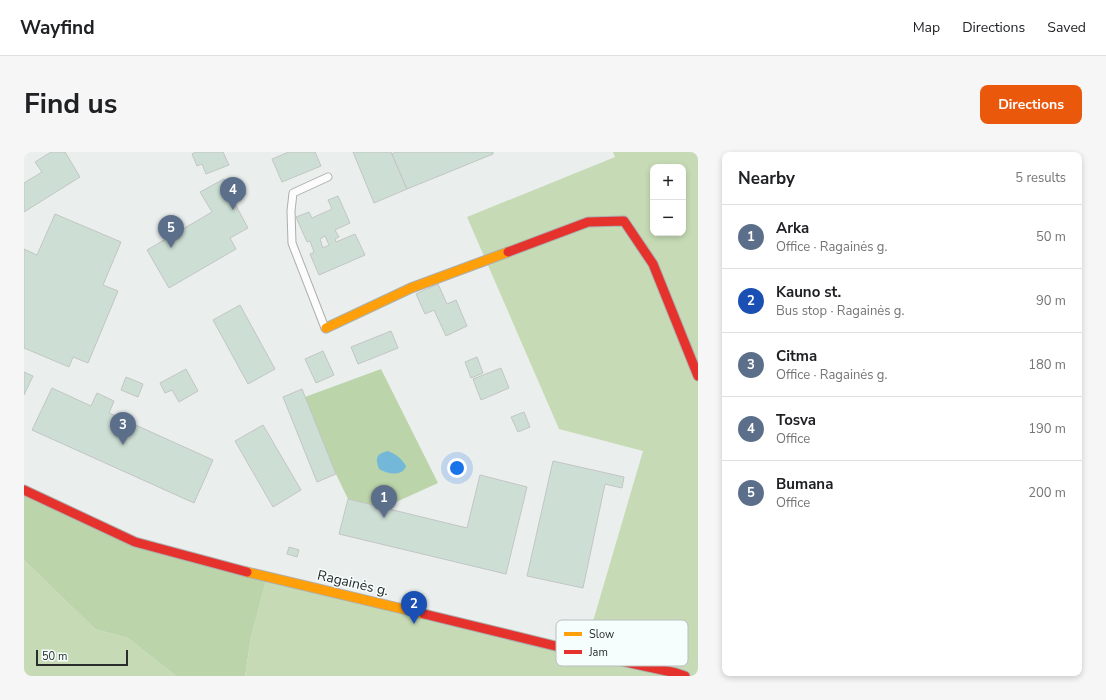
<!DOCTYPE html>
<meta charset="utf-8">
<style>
:root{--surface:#fff;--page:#f6f6f6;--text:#202124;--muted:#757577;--line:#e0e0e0;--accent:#ea580c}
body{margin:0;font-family:"Nunito Sans",sans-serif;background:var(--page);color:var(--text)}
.controls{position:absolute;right:12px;top:12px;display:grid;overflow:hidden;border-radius:8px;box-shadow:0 2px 6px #0003}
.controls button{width:36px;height:36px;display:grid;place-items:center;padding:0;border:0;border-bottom:1px solid var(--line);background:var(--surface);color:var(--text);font:20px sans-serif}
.scale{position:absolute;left:12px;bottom:10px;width:92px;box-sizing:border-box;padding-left:4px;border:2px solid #2a2d2d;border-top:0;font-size:11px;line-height:14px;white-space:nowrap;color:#2a2d2d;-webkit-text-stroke:3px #f5fefc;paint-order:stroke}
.you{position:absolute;left:433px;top:316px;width:14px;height:14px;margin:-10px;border:3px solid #fff;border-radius:50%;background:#1a73e8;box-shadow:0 0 0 6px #1a73e833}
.badge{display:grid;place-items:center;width:26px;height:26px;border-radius:50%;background:var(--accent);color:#fff;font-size:13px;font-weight:700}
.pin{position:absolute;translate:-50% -33px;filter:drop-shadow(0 1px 2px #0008)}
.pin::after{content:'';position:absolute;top:21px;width:14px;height:12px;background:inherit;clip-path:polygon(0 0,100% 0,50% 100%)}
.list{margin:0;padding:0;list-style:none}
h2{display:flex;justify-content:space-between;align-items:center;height:52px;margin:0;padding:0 16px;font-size:17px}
h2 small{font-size:13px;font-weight:400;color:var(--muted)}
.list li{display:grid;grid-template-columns:26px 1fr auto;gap:12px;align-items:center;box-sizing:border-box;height:64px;padding:0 16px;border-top:1px solid var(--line)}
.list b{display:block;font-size:15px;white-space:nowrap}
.list p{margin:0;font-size:13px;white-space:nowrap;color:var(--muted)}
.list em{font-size:13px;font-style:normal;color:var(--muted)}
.map{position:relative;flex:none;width:674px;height:524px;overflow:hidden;border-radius:8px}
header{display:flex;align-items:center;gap:24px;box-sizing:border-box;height:56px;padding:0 20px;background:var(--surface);border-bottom:1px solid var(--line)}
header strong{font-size:19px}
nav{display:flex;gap:22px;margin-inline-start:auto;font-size:14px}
.intro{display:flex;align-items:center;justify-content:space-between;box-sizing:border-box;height:96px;padding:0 24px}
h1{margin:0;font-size:28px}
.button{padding:10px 18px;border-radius:8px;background:var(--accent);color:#fff;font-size:14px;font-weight:700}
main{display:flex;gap:24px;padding:0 24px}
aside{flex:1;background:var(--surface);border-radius:8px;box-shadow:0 2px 6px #0003}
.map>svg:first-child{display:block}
</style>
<header>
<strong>Wayfind</strong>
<nav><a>Map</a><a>Directions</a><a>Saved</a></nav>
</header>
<div class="intro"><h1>Find us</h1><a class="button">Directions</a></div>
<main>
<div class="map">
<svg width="674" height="524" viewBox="0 0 674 524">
<rect width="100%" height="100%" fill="#eaeeed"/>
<g fill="#c6dbb5" fill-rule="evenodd">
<path d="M589 0H674V524H221L227 485 243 425 560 500 619 299 535 277 443 65 591 5ZM629 15H659V81H629Z"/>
<polygon points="0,408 71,477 104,486 152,524 0,524"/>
</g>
<g fill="#bcd4a9">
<polygon points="357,217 414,331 359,356 324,347 312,322 281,245"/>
<polygon points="0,338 111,390 243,425 227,485 221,524 152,524 104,486 71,477 0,408"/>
</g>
<path fill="#74b8d9" d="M364 299C372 302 378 307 382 314 379 325 363 322 355 317 351 306 352 302 364 299Z"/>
<g fill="#cddfd5" stroke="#c2c5c4" fill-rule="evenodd">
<polygon points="27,0 41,0 56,25 0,60 0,31 18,20 11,10"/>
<polygon points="172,0 199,0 205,13 182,22 178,12 173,14 168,2"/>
<polygon points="265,0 291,0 297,14 258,30 248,7"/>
<polygon points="329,0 367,0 383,37 350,51"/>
<polygon points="371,0 469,0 469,2 383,37 368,2"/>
<polygon points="200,27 206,37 216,31 222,42 210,50 224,76 206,86 212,97 145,136 123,98 188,60 176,40"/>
<path d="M314 44 326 71 311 78 315 85 311 87 312 90 331 82 341 103 295 123 286 102 290 100 286 89 283 90 272 65 285 60 288 66 308 57 304 48ZM301 84 305 93 299 96 296 87Z"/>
<polygon points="31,62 97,90 79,133 94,139 64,211 49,205 45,215 0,196 0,97 13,103"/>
<polygon points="414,132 423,152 432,148 443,174 422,184 410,158 401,162 392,142"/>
<polygon points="216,153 251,217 224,232 189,168"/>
<polygon points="367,179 374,196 334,212 327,195"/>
<polygon points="299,199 310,223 292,231 281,207"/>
<polygon points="453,205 459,221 447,226 441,210"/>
<polygon points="477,216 485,236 457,248 449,227"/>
<polygon points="162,217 174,239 155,250 148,238 141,241 136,231"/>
<polygon points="0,220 9,224 0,243"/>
<polygon points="102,225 119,232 114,245 97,238"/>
<polygon points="28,236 67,254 73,241 90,249 85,261 189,308 170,351 8,278"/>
<polygon points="278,237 312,322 293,330 259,245"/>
<polygon points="500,260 506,275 494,280 487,265"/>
<polygon points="239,273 277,338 249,355 211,289"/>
<polygon points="529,309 600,325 598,336 581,332 559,436 503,424"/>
<polygon points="456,323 503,335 482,422 315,382 324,347 443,376"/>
<polygon points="265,395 275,398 273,405 263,402"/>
</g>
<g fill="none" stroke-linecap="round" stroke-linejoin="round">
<g stroke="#acafae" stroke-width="9">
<polyline id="lane" points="301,176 268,91 267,59 269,41 304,25"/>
</g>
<g stroke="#acafae" stroke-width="11">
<g id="slow">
<polyline points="302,176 387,136 484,100"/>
<polyline points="223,420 400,462"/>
</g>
</g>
<g stroke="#acafae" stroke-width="11">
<g id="jam">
<polyline points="484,100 564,70 600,69 629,112 674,224"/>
<polyline points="0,338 111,390 223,420"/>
<polyline points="400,462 560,501 652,521 661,524"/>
</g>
</g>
<use href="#lane" stroke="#fcfcfc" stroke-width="7"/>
<use href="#slow" stroke="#ff9f0a" stroke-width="9"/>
<use href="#jam" stroke="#e5322d" stroke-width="9"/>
</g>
<g text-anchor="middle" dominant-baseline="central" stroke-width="3" stroke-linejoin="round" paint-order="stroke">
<g font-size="14" fill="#2a2d2d" stroke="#f5fefc">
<text transform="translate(329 431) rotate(13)">Ragainės g.</text>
</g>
</g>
<rect x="532" y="468" width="132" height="46" rx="6" fill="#f5fefc" stroke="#b8bfbe" stroke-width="1"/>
<rect x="540" y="480" width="18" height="4" fill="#ff9f0a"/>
<rect x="540" y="498" width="18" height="4" fill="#e5322d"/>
<g font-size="11" fill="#2a2d2d">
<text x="565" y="486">Slow</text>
<text x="565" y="504">Jam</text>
</g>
</svg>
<div class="controls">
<button>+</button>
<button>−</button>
</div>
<div class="scale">50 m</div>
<div class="you"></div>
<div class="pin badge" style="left:360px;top:366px;background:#5c6f8a">1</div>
<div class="pin badge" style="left:390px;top:472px;background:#1a4fb4">2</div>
<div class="pin badge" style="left:99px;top:293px;background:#5c6f8a">3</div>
<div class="pin badge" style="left:209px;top:58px;background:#5c6f8a">4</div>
<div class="pin badge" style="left:147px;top:96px;background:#5c6f8a">5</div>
</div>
<aside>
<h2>Nearby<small>5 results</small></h2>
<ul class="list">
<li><span class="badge" style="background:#5c6f8a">1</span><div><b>Arka</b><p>Office · Ragainės g.</p></div><em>50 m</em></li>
<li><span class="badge" style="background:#1a4fb4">2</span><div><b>Kauno st.</b><p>Bus stop · Ragainės g.</p></div><em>90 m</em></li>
<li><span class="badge" style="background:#5c6f8a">3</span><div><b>Citma</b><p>Office · Ragainės g.</p></div><em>180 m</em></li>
<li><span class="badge" style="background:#5c6f8a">4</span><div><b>Tosva</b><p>Office</p></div><em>190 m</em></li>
<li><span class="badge" style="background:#5c6f8a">5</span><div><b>Bumana</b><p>Office</p></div><em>200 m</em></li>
</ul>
</aside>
</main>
